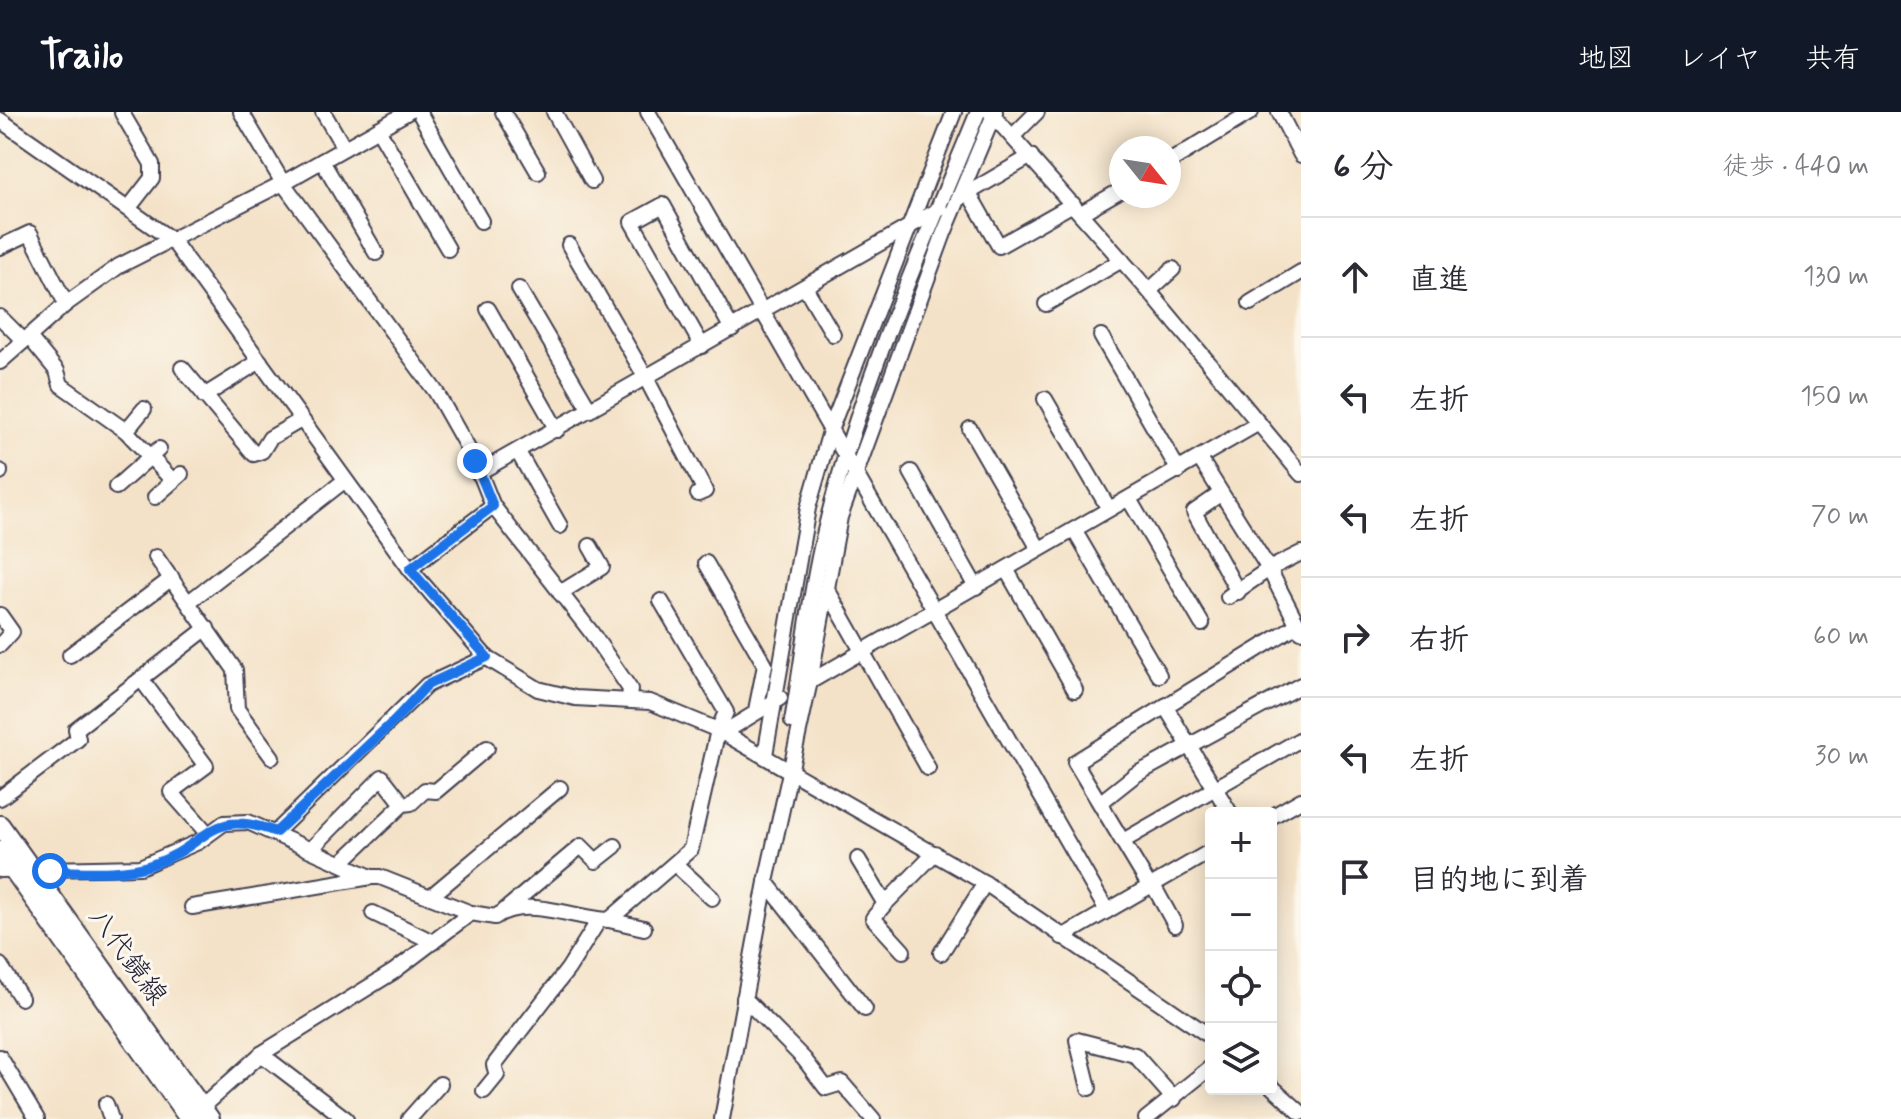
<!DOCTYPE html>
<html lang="ja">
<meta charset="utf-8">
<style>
:root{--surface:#fff;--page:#f2f2f3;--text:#2b2b33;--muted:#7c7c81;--line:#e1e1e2;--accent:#111827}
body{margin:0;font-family:Mynerve,"Klee One",sans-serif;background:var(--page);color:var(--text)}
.controls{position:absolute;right:24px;bottom:24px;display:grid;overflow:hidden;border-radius:8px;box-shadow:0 4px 20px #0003}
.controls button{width:72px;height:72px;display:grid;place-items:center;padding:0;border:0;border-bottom:2px solid var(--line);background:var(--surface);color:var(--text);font:40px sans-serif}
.compass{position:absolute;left:1109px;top:24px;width:72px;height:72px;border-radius:50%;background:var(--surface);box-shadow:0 4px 20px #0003;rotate:120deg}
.stop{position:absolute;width:24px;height:24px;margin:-18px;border:6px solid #1a73e8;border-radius:50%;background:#fff}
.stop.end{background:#1a73e8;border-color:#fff;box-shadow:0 2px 8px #0008}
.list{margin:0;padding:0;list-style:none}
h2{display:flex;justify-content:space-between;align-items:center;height:104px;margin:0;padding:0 32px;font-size:34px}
h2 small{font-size:26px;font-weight:400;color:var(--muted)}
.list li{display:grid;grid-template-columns:52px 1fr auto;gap:24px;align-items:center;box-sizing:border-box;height:120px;padding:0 32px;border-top:2px solid var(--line)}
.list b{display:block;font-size:30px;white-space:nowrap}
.list em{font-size:26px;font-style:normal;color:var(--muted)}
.icon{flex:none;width:44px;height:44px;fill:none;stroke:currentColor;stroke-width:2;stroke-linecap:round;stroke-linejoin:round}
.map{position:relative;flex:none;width:1301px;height:1007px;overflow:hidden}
header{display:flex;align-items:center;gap:48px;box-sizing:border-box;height:112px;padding:0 40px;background:var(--accent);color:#fff}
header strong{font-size:38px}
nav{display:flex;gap:44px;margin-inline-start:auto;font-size:28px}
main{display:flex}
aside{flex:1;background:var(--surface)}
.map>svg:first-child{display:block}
</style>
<header>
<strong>Trailo</strong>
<nav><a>地図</a><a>レイヤ</a><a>共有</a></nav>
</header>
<main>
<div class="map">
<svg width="1301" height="1007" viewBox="0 0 1301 1007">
<rect width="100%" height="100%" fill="#fbf7ec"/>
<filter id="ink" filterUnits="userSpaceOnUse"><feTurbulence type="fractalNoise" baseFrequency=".0125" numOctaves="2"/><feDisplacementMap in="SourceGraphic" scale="16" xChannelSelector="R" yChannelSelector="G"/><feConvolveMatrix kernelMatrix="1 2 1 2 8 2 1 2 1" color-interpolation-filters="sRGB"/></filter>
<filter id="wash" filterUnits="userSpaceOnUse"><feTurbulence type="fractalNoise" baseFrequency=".006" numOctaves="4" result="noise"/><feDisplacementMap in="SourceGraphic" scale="32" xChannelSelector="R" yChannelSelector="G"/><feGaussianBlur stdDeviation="1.8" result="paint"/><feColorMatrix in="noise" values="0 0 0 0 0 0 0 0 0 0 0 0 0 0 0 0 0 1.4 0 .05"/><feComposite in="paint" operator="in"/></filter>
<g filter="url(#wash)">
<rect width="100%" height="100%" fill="#f4e2c8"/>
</g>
<g filter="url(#ink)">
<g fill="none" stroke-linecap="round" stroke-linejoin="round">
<g stroke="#423f50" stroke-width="18">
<g id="minor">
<polyline points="241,0 283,71 436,280 475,349 493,394 591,520 630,577 629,587"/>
<polyline points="323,0 344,36"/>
<polyline points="419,0 481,109"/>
<polyline points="503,0 538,60"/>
<polyline points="554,0 592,69"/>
<polyline points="648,0 1107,799"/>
<polyline points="990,0 1149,179 1301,362"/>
<polyline points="1279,0 1301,43"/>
<polyline points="122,1 152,52 152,66 128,97"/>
<polyline points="0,8 172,128 410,457 487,546 538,577 575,586 650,590 718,618 985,771 1211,925"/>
<polyline points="378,17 448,137"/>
<polyline points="1012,25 1037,0"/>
<polyline points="322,49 376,141"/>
<polyline points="1169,50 1251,0"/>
<polyline points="970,83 999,134 1073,92"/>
<polyline points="958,87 1031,44"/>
<polyline points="1081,101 1121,78"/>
<polyline points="569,133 646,266 705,379 698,382"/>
<polyline points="0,135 30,121 66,192"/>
<polyline points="805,175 833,222"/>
<polyline points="519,177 590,298"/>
<polyline points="1149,179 1173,157"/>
<polyline points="1250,191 1301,160"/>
<polyline points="1046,192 1122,148"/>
<polyline points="488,197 557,318"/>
<polyline points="0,205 24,229"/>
<polyline points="1101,224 1179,359"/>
<polyline points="29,225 57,259 61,273 126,319 173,369"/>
<polyline points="702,234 632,110 663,93 732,217"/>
<polyline points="0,250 66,192 119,154 283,71 408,0"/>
<polyline points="182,256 254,342 262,339 270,326 301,308"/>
<polyline points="204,284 260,249"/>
<polyline points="1045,287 1109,397"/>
<polyline points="970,317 1039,437"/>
<polyline points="126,319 144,297"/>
<polyline points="518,340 560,414"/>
<polyline points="1200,347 1269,457 1301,519"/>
<polyline points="0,359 0,360"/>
<polyline points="911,360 976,475"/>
<polyline points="478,361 940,97"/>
<polyline points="116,375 159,337"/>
<polyline points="1220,382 1194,400 1238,480"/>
<polyline points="155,385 181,362"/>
<polyline points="1129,387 1202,512"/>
<polyline points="1074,418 1159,563"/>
<polyline points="156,445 235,558 237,597 272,645"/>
<polyline points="706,451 765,553 756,598"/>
<polyline points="410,457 493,394"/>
<polyline points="1006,457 1075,578"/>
<polyline points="827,477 928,656"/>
<polyline points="560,481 602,455 590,434"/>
<polyline points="1228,485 1269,457 1301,441"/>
<polyline points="190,489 344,369"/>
<polyline points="0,503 12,520 0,533"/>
<polyline points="70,543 172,466"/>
<polyline points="141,567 206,654 171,680 208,722"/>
<polyline points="806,572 1259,311"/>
<polyline points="1165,594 1230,701"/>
<path d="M792 609C803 548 809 484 824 423 858 278 921 138 978 0"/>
<polyline points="723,621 780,586"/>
<polyline points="765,643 808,396 831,316 954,0"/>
<polyline points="0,686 78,627 76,617 207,516"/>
<polyline points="1101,690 1135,663 1301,573"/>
<polyline points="1271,705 1301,688"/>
<polyline points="276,720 427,573 487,545"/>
<polyline points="1123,729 1301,627"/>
<polyline points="312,736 382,665 403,692"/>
<polyline points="858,747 885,792 935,741"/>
<polyline points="341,751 403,692 411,691 425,678 436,679 487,636"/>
<polyline points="675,752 712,786"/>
<path d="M0 758 140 755 198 730 224 711 248 710 371 765H380L471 801 495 805C525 783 574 807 609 808L691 737 718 618 726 600 661 489"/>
<polyline points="766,770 865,897"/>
<polyline points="1153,773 1175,813"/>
<polyline points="1150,775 1075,650 1297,513"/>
<polyline points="430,785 560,676"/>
<polyline points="885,792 873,806 903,839"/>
<polyline points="192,795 371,765"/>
<polyline points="505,798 581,734 596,749 615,734"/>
<polyline points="373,801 433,830"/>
<polyline points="609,808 644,816"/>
<polyline points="1062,825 1211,739"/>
<polyline points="941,841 985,771"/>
<polyline points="0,853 21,886"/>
<polyline points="744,886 804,947 826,976 842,971 873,1007"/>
<polyline points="261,942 346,1007"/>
<polyline points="0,945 37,1007"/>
<polyline points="1271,974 1301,1001"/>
<polyline points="1089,976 1077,928 1135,943 1174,987"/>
<polyline points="484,979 497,963 494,953 568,857 599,808"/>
<polyline points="106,992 111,1007"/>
<polyline points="194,1002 261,942 393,860 471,801"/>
<polyline points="409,1007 440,972"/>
<polyline points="722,1007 766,770 810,569 840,405 944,121 995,0"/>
<polyline points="1146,1007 1211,955"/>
</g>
</g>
<g stroke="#423f50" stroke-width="22">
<g id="major">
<polyline points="0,713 210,1007"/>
<polyline points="0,739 189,1007"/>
</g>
</g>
<use href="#minor" stroke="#fff" stroke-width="14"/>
<use href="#major" stroke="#fff" stroke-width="18"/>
</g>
</g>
<g fill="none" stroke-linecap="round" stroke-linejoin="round" filter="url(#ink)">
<path stroke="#1a73e8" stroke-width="10" d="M50 759C82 759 121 763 151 753 210 734 207 694 276 720L394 609 427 573 487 545 410 457 493 394 475 349"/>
</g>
<g text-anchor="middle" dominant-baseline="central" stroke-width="6" stroke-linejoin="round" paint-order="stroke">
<g font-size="28" fill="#22223b" stroke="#fbf7ec">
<text transform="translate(127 845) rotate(54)">八代鏡線</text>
</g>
</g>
</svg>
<div class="controls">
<button>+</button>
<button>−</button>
<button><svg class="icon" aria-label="locate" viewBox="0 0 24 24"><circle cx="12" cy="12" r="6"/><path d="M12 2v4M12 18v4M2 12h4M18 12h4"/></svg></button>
<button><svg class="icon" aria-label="layers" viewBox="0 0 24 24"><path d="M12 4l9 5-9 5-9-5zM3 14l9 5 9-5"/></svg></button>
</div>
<svg class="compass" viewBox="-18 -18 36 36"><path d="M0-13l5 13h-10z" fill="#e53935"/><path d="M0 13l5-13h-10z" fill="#7c7c81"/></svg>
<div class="stop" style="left:50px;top:759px"></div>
<div class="stop end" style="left:475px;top:349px"></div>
</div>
<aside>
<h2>6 分<small>徒歩 · 440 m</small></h2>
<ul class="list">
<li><svg class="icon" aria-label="ahead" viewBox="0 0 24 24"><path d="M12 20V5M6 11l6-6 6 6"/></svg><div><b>直進</b></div><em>130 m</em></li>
<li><svg class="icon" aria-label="left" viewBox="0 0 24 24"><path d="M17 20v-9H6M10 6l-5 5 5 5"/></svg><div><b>左折</b></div><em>150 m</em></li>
<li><svg class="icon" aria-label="left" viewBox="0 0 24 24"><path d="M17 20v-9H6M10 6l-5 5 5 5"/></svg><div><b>左折</b></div><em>70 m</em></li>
<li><svg class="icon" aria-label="right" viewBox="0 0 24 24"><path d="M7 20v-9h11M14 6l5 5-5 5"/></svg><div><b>右折</b></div><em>60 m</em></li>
<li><svg class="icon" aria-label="left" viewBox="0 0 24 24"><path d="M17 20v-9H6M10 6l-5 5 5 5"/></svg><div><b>左折</b></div><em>30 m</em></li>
<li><svg class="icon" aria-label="arrive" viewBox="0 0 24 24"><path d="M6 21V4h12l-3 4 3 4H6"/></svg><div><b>目的地に到着</b></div></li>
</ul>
</aside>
</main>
